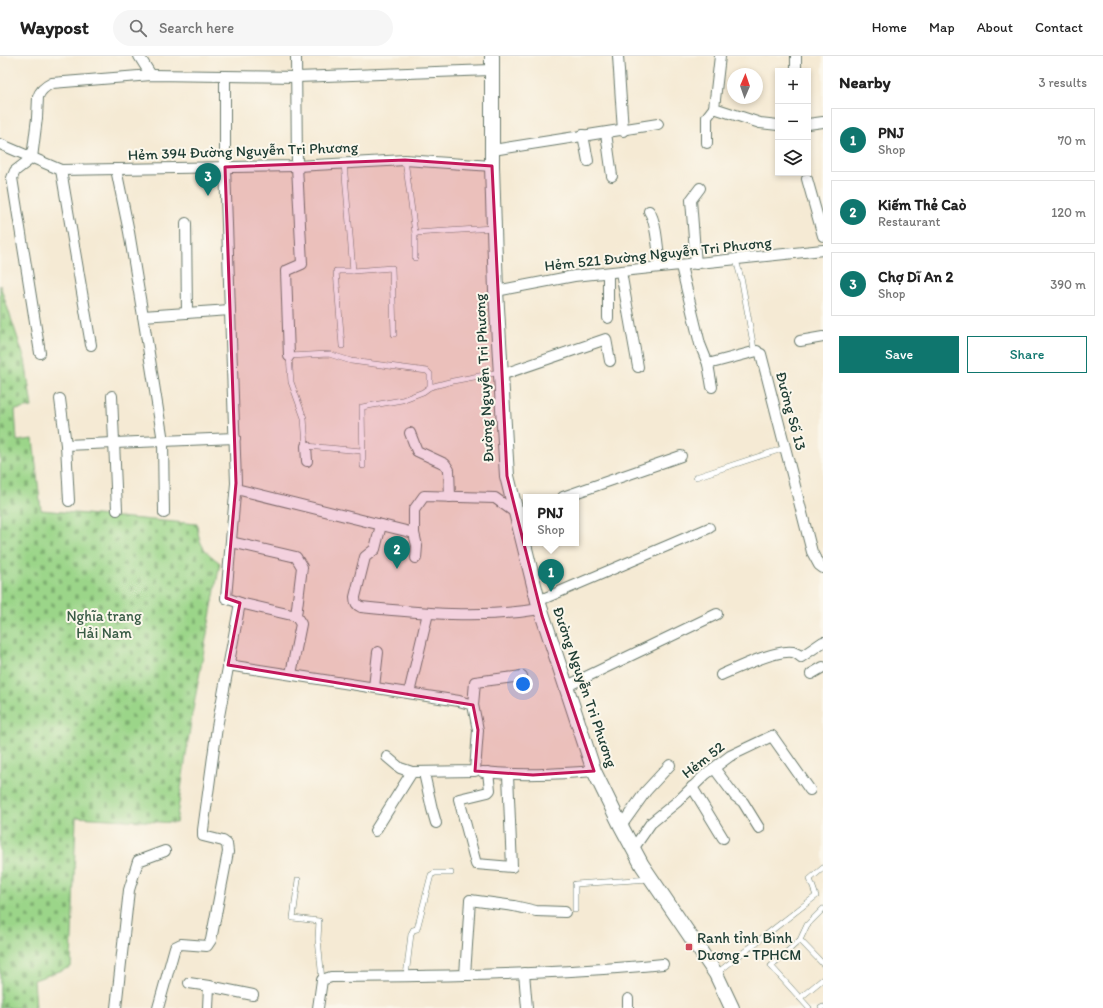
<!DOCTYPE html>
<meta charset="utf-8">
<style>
:root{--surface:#fff;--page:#f6f6f6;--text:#222;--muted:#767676;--line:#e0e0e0;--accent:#0f766e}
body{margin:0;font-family:Itim,sans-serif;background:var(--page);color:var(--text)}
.controls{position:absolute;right:12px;top:12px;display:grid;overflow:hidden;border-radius:0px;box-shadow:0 2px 6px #0003}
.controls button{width:36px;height:36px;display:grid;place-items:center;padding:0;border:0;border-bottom:1px solid var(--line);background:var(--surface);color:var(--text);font:20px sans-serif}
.compass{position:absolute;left:727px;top:12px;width:36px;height:36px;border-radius:50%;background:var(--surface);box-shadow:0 2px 6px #0003;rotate:2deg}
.you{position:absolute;left:523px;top:628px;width:14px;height:14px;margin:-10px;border:3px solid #fff;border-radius:50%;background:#1a73e8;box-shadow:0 0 0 6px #1a73e833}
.badge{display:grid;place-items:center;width:26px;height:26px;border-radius:50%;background:var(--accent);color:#fff;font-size:13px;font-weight:700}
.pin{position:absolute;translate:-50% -33px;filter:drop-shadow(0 1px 2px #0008)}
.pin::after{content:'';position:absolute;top:21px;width:14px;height:12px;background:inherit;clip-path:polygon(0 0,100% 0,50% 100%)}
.popup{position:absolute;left:523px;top:438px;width:56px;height:52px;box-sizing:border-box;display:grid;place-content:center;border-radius:0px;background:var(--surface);filter:drop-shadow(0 1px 3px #0005);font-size:13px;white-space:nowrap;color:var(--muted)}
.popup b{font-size:15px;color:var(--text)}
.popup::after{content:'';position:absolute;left:50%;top:100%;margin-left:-8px;border:8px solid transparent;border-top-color:var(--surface)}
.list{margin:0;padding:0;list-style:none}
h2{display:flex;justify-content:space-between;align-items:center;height:52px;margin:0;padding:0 16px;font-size:17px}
h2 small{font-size:13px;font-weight:400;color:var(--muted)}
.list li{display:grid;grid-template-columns:26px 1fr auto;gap:12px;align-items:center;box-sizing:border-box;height:64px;margin:0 8px 8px;padding:0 8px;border:1px solid var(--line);border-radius:0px}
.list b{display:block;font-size:15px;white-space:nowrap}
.list p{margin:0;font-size:13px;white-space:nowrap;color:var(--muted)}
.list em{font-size:13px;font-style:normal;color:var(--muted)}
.actions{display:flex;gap:8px;padding:12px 16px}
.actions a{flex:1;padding:9px 0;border:1px solid var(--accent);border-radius:0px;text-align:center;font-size:14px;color:var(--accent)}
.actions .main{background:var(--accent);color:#fff}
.icon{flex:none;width:22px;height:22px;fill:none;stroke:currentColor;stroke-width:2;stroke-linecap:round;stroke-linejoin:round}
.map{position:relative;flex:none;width:823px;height:952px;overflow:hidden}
header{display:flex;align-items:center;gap:24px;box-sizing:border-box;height:56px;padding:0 20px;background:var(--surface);border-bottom:1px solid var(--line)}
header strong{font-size:19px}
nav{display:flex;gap:22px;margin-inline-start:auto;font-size:14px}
.search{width:280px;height:36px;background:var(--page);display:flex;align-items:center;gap:10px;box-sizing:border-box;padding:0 14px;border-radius:22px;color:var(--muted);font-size:15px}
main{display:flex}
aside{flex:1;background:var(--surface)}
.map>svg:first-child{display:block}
</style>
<header>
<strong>Waypost</strong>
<div class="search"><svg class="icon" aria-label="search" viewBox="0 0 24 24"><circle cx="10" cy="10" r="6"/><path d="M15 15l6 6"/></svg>Search here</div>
<nav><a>Home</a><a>Map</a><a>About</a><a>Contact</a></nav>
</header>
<main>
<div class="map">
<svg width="823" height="952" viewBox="0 0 823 952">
<defs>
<pattern id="cemetery-stones" width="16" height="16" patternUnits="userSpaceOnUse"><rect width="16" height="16" fill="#9bd589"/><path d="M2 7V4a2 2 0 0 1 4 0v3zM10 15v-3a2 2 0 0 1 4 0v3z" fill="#7eae71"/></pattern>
</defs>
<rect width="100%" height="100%" fill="#fbf7ec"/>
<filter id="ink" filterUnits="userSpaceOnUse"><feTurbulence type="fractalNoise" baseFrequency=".025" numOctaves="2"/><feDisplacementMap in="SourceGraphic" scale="8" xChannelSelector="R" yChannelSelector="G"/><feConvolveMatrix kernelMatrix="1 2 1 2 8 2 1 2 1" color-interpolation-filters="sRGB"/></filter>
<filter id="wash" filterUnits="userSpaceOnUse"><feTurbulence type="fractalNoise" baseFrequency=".012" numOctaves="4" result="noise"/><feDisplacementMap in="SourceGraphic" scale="16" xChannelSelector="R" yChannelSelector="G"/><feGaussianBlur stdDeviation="0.9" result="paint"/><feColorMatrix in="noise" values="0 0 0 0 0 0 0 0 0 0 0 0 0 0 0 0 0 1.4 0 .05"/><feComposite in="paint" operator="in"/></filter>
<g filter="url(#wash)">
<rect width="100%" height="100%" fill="#f5ead4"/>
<path fill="url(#cemetery-stones)" stroke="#5d895e" d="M0 229 25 304 32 351 15 354 17 385 33 383 41 454 197 468C199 489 203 494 220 507L192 659 176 767 76 761 71 911 34 924 36 952H0Z"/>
</g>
<g filter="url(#ink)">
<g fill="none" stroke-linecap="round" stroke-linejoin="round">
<g stroke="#6a7a6c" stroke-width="6">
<g id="service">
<polyline points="405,104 415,177 415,202"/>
<polyline points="415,177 493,172"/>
<polyline points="736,204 742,226 754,293 757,296"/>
<polyline points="353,215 392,212 394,278"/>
<polyline points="342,290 336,215 353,215 344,107"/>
<polyline points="362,395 306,390 304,362 291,326 289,300 329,298 351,305 427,315 430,318 430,331"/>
<polyline points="363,410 362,351 402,344 423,336 430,331 453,325 500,316"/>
<polyline points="696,421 785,392"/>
<polyline points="298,824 293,862 319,865 318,883 322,924"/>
<polyline points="575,854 575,828 650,823"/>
<polyline points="800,884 807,869 823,853"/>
<polyline points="717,917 816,840 810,823 823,812"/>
<polyline points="406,920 411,878 413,874 417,873 431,819 435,817 451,817"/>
<polyline points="800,942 823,923"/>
<polyline points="809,952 771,910 800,884 823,908"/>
<polyline points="821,952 823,951"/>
</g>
</g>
<g stroke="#6a7a6c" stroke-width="12">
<g id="minor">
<polyline points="139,0 151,19"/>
<polyline points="618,0 623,75"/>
<polyline points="720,0 714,52 760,67 778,69"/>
<polyline points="796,15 796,0"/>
<polyline points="225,20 225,111 236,427 226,542 240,547 296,560"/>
<polyline points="808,68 823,66"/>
<polyline points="606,77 612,120"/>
<polyline points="583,79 588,105"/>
<polyline points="707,87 707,61 714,52"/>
<polyline points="0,88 61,114 297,110 405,104 492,110"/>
<path d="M493 94C548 85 603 77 658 68"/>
<polyline points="116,113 129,176 143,260"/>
<polyline points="61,114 91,289"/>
<polyline points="807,123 823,180"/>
<path d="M649 155C657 166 658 197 660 211"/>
<polyline points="186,167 187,257"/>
<polyline points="696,208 691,144 700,132"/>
<polyline points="681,210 700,288 708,308 757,295"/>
<polyline points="621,216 638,311"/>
<polyline points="496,235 574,220 823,194"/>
<polyline points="608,262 608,217"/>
<polyline points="800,285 823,281"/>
<path d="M40 297 12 122 15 115 32 102 37 62 38 41C40 34 46 30 52 27L151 19 297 21 491 14"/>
<polyline points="761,298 812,496 819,509 823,512"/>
<polyline points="289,300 286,215 302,208 297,110 296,0"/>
<polyline points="708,308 712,331"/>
<polyline points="501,319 606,283 610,305"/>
<polyline points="112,340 117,454"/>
<polyline points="60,343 66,389 69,445"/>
<polyline points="410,377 417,395 445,408 449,414 450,441"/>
<polyline points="66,389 235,382"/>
<polyline points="306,390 307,405"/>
<polyline points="236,433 414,477 414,454 424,440 495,442 516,457 526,454"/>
<polyline points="563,441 681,400"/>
<polyline points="164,457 163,385 143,260 230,254"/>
<path d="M381 469 375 493 365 501 355 541C355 546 356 549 361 551 421 557 481 563 540 553"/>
<polyline points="414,477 417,490 416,502"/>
<polyline points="231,486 296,501 302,511 296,560 301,568 291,618"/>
<polyline points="538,545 709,472"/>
<polyline points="228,609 459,645 473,649 478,674 475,715 412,716 375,775"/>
<polyline points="811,618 823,611"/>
<path d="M721 619C737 612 776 593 793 596 796 597 799 599 801 601L823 586"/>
<polyline points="374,631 378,596"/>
<polyline points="565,631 717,558"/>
<polyline points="409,637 428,557"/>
<polyline points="473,649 475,626 522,620"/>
<polyline points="387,701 400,712 412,716"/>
<polyline points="714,712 735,740 743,746 759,772"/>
<path d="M483 716C520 720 556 718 594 715"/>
<polyline points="488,716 490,734 488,736 459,743 476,808 512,811 508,719"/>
<polyline points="424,717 432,753 436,767"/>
<polyline points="692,731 723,782"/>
<polyline points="621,770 646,735 670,709"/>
<polyline points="633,793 651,767 678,745 706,718 730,700 772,680 810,734"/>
<polyline points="524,917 527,952"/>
<polyline points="465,919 470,844 514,850 536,855 565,856"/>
<polyline points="189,927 209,930"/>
<polyline points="628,943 628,952"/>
<polyline points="116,952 129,834 138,805 165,795"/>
<polyline points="158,952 175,891 181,888 207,890 211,884 228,796 227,788 223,785 203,780 203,774 217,671 240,547"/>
<polyline points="208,952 209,930 253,939"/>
<path d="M318 952 322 924 331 921C442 920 553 919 663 908"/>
</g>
</g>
<g stroke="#6a7a6c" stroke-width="16">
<polyline id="secondary" points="492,0 492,110 496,235 507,420 538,545 594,715 621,770 642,809 716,918 732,952"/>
</g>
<use href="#service" stroke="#fff" stroke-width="5"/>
<use href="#minor" stroke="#fff" stroke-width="10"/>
<use href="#secondary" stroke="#fff" stroke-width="14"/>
</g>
</g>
<path fill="#c2185b" fill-opacity="0.2" stroke="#c2185b" stroke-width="3" stroke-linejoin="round" d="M405 104 492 110 507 420 542 560 594 715 533 719 475 715 478 674 473 649 228 609 240 547 226 542 236 427 225 111Z"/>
<rect fill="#d1495b" stroke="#fbf7ec" stroke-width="1.5" x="685" y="887" width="8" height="8" rx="2"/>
<g text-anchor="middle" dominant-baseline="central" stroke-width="4" stroke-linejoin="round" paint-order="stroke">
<g font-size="15" fill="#1f3d34" stroke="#fbf7ec">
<text transform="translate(243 95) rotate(-2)">Hẻm 394 Đường Nguyễn Tri Phương</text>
<text transform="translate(658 198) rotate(-6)">Hẻm 521 Đường Nguyễn Tri Phương</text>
<text transform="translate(484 322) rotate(-93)">Đường Nguyễn Tri Phương</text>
<text transform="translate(791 355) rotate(75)">Đường Số 13</text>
<text transform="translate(585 631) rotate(71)">Đường Nguyễn Tri Phương</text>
<text transform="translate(703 704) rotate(-38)">Hẻm 52</text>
</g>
<g font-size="15" fill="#385b45" stroke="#fbf7ec">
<text x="104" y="560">Nghĩa trang<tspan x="104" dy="17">Hải Nam</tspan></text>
</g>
<g font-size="15" fill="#1f3d34" stroke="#fbf7ec" text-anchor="start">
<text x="697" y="882">Ranh tỉnh Bình<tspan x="697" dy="17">Dương - TPHCM</tspan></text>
</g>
</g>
</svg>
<div class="controls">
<button>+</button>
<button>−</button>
<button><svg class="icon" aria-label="layers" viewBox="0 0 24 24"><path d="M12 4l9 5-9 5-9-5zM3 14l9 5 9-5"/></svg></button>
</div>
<svg class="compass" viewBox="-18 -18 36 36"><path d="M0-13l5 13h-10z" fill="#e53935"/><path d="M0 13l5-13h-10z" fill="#767676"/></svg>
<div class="you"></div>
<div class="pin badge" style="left:551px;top:536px">1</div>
<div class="popup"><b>PNJ</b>Shop</div>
<div class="pin badge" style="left:397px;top:513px">2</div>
<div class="pin badge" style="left:208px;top:140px">3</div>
</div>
<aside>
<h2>Nearby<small>3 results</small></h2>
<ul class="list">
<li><span class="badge">1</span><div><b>PNJ</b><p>Shop</p></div><em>70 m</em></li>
<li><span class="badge">2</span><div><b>Kiếm Thẻ Caò</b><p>Restaurant</p></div><em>120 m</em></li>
<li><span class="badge">3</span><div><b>Chợ Dĩ An 2</b><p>Shop</p></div><em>390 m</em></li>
</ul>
<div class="actions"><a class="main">Save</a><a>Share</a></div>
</aside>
</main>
